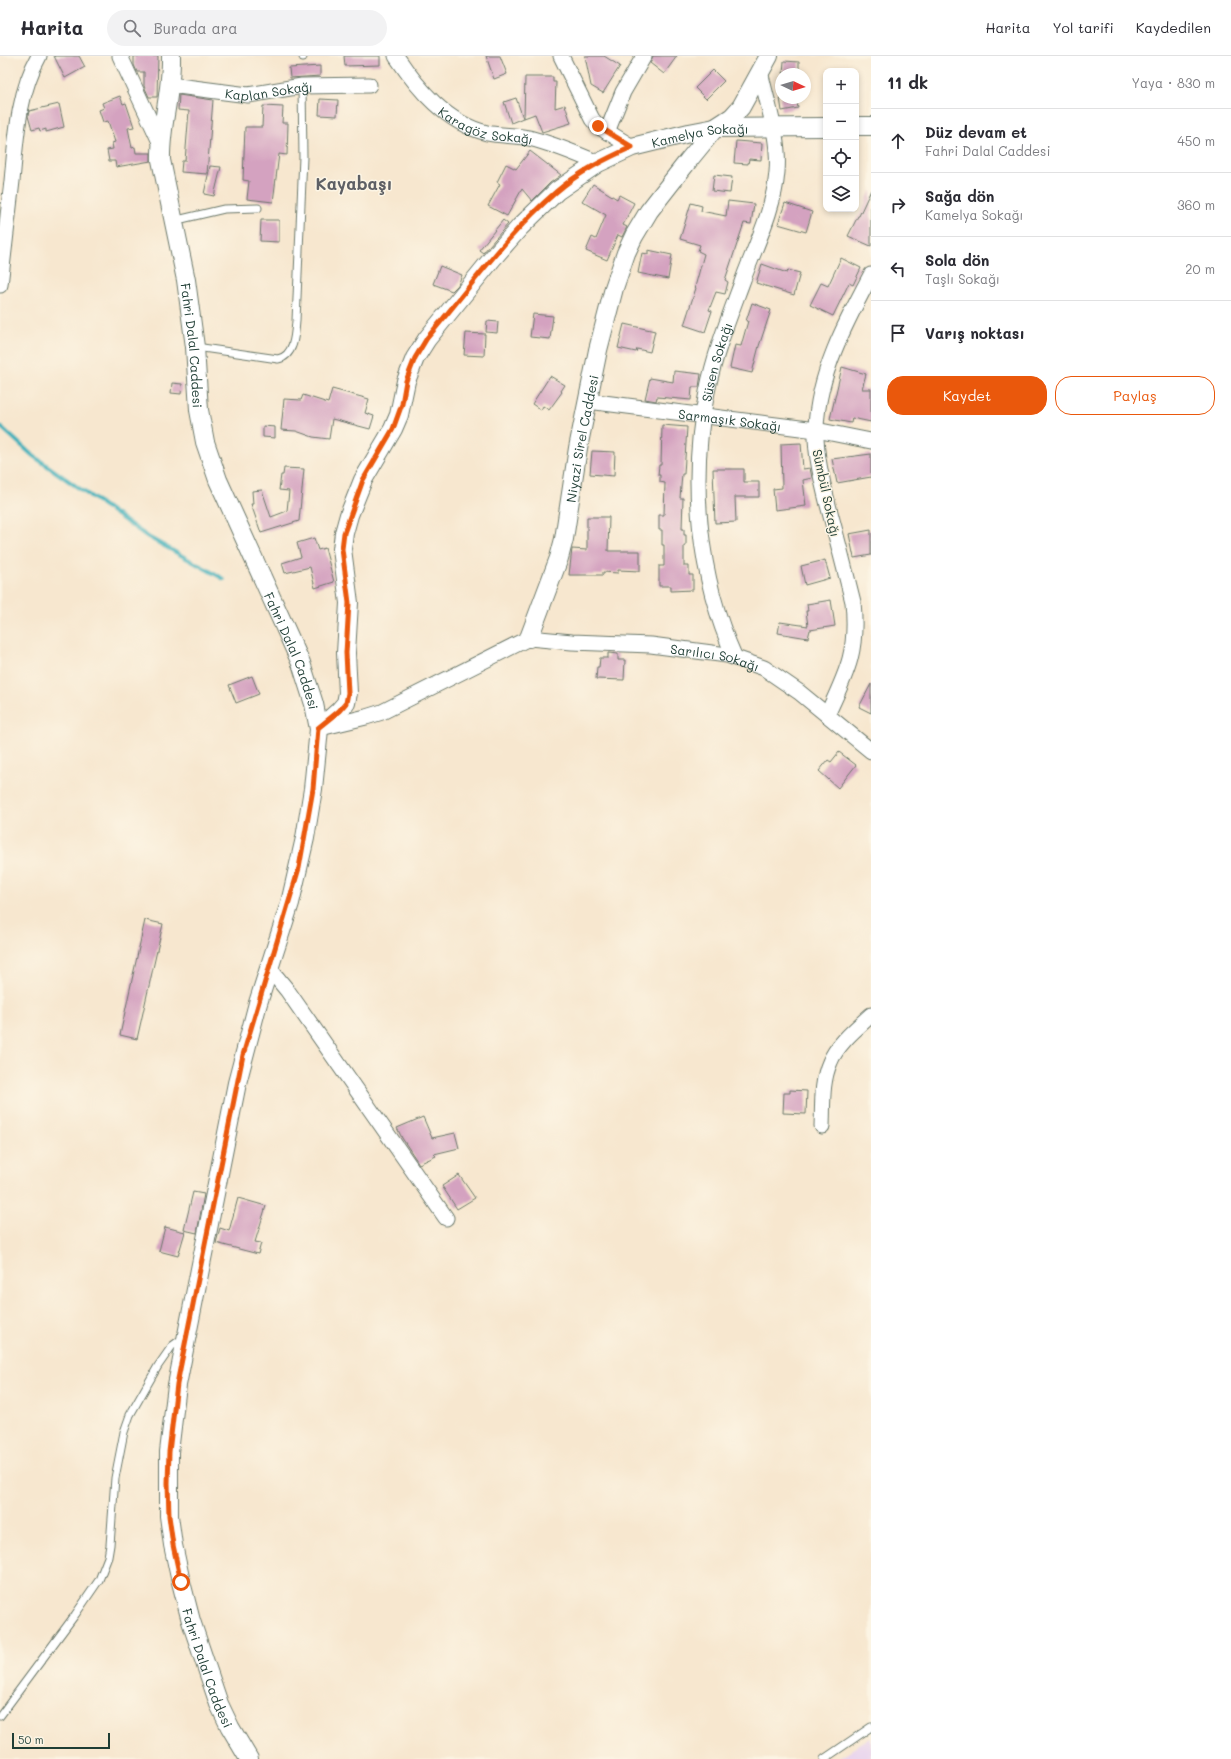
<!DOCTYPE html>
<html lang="tr">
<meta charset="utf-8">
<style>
:root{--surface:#fff;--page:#f2f2f3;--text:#2b2b33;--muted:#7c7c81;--line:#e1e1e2;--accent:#ea580c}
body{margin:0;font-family:Mali,sans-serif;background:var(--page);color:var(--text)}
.controls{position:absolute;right:12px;top:12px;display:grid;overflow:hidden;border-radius:8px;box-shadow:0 2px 6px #0003}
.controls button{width:36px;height:36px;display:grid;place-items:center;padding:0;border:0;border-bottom:1px solid var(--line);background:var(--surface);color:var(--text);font:20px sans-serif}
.compass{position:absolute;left:775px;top:12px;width:36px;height:36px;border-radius:50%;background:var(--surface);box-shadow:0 2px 6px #0003;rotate:94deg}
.scale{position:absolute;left:12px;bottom:10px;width:98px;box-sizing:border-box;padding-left:4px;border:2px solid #1f3d34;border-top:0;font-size:11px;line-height:14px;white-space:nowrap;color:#1f3d34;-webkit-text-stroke:3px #fcf5e5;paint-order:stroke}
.stop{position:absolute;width:12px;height:12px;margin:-9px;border:3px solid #ea580c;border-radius:50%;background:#fff}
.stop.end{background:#ea580c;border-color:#fff;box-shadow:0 1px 4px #0008}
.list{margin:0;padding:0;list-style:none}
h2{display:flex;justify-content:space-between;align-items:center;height:52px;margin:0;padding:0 16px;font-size:17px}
h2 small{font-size:13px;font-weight:400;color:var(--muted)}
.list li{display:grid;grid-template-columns:26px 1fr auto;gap:12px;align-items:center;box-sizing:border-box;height:64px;padding:0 16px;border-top:1px solid var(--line)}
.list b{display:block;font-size:15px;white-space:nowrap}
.list p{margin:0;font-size:13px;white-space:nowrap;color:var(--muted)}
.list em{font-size:13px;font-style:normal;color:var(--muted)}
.actions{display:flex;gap:8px;padding:12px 16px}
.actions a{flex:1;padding:9px 0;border:1px solid var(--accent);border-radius:16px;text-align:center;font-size:14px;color:var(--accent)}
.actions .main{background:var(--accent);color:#fff}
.icon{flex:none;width:22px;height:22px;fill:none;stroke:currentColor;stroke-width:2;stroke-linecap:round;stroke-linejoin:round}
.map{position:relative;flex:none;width:871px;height:1703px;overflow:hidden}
header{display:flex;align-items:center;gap:24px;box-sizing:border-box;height:56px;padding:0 20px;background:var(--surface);border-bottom:1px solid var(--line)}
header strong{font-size:19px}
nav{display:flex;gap:22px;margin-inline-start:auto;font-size:14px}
.search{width:280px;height:36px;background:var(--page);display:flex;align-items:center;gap:10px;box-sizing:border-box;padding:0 14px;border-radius:22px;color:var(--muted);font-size:15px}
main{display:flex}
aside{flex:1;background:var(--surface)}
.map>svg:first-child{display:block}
</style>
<header>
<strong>Harita</strong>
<div class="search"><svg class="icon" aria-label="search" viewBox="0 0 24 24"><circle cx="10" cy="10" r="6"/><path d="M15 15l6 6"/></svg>Burada ara</div>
<nav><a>Harita</a><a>Yol tarifi</a><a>Kaydedilen</a></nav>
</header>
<main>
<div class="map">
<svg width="871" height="1703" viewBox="0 0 871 1703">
<rect width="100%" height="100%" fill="#fcf5e5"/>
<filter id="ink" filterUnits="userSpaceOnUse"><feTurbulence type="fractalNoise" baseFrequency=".025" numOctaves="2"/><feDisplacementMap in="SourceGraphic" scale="8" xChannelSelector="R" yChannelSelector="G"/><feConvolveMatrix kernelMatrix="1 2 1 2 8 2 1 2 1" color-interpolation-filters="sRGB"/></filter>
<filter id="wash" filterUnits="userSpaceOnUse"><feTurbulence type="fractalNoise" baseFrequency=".012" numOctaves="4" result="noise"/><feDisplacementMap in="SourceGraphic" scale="16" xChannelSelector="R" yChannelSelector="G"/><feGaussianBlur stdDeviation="0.9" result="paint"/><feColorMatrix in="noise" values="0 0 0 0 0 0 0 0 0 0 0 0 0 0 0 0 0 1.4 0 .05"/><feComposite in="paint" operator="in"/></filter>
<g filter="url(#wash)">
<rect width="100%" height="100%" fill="#f7e7cf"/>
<polygon fill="#e7d2ef" points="871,1682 871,1703 836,1703"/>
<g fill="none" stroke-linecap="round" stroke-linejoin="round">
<polyline stroke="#41b1bb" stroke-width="4" points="0,370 32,399 148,481 224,523"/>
</g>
<g id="blocks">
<g fill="#d4a2c0">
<polygon points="54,0 79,0 85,11 65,22"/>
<polygon points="134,0 158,0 157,41 149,41 144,30 144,16 137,16 134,9"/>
<polygon points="344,0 380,0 380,9 345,10"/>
<polygon points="486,0 500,0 507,18 494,23"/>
<polygon points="585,0 604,0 620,10 603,37 591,30"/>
<polygon points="653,0 677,0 664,18 650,7"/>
<polygon points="784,5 799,6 799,17 783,17"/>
<polygon points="320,10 320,20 290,22 289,12"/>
<polygon points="713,14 724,25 706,43 695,32"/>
<polygon points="525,21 553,21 553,26 556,26 555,52 565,49 571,67 542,76 535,58 524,62"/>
<polygon points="179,39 213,44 207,118 181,116 182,105 185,105 189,55 178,54"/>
<polygon points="120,40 123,48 126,47 134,71 128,72 132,92 135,91 136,97 151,97 151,105 116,111 115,105 109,105 107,94 113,93 112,87 115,86 108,65 103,66 99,54 104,52 102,47"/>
<polygon points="516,42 523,62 511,67 504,46"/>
<polygon points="780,42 796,42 798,52 782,55"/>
<polygon points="320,43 338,44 337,60 319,59"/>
<polygon points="59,48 64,71 46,76 46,73 40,75 39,72 32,74 28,60 29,55"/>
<polygon points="263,50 283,51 282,67 288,67 287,99 279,98 273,146 247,143 249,125 243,124 245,71 262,71"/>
<polygon points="736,85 762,87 761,104 749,103 748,108 734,107"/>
<polygon points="530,95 561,119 550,127 532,145 522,133 507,160 488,150 500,128 497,126 506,108 516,113"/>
<polygon points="210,110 221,111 214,140 204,138"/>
<polygon points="714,119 732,121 730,137 712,135"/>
<polygon points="593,128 617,143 619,139 634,147 623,169 627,171 622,181 618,179 607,204 586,195 592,181 596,183 606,159 582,145"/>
<polygon points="871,134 871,190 848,180 858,160 859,160"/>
<polygon points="728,145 754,148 751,168 744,167 725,224 728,226 725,238 716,236 709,254 712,255 705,276 684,269 696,232 695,231 704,198 698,195 700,189 680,183 691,147 702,150 701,155 726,160"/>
<polygon points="785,147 812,156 806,176 778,168"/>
<polygon points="261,164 279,164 279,186 260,185"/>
<polygon points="503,164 508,168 483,197 479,194"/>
<polygon points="648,194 672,199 668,223 638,217 642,197 648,198"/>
<polygon points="841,202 861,212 853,229 849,227 833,260 810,249 821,227 828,230"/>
<polygon points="762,208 787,217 788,214 800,217 794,239 756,227"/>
<polygon points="440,210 462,219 458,229 452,235 433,228"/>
<polygon points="752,247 771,254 759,290 752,317 730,312 735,289 741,290 748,265 746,265"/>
<polygon points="533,258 553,260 550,283 530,281"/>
<polygon points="487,265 498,266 497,277 486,276"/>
<polygon points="624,268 655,275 650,296 637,293 636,296 618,292"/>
<polygon points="466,277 485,278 484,300 464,299"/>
<polygon points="842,311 866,318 862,333 871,333 871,366 852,362 851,367 830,363"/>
<polygon points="674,315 701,318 699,331 692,331 691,344 657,341 656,345 645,343 650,322 673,326"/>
<polygon points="550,320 565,329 561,335 562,336 549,354 543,350 541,354 532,348"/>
<polygon points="172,327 182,328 181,338 171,337"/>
<polygon points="332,333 369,343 365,357 374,360 370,373 332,363 329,383 313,381 296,375 281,374 284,343 301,344 303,339 328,347"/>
<polygon points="662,369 687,371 684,418 682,418 680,442 683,442 682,473 684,473 684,479 686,479 686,490 684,490 684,510 689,510 689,519 693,519 693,534 671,535 671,530 659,530 659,510 664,510 664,489 662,489 662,474 659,474 659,459 664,459 665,427 660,426 660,419 658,419 659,409 661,409"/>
<polygon points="263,370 275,371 275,382 263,381"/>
<polygon points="801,387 803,413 810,412 812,422 803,424 806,450 775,454 773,433 782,432 781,388"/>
<polygon points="592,395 615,396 614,420 590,418"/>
<polygon points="871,398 871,421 837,427 832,403"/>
<polygon points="284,412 304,413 299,465 261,477 251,448 253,448 252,435 262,434 271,461 287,455 289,435 279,434 281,419 283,419"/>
<polygon points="713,413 744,413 744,426 759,426 759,441 735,441 736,466 715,467"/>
<polygon points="587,461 609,461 608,495 640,495 640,515 618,514 618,517 603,516 603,519 569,519 572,493 587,494"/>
<polygon points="871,474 871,499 854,502 849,478"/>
<polygon points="314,482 318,494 325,492 334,526 315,532 310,511 285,517 282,507 301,501 297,487"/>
<polygon points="825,504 830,522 805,529 801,510"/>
<polygon points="831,544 835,570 810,574 808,582 778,577 780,566 808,570 806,555 808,555 807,548"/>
<polygon points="608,597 618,598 618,604 625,604 624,624 596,623 597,611 599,611 600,602 608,602"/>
<polygon points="252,620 259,638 236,647 229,629"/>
<polygon points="871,628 871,657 859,651"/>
<polygon points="839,696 856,709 838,732 819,715 828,704 831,706"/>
<polygon points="145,864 163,868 137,983 120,979"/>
<polygon points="790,1034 807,1035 806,1058 783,1057 784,1037 790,1037"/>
<polygon points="423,1061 432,1082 455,1077 459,1092 434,1098 436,1100 419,1108 402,1082 397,1072"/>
<polygon points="459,1119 475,1142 457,1153 442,1130"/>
<polygon points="193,1136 204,1138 197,1177 184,1174"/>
<polygon points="238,1142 266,1150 255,1186 261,1187 258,1198 216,1187 220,1172 229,1175"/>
<polygon points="165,1171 185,1176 178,1200 159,1195"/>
</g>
</g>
</g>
<g filter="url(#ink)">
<use href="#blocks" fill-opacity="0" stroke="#6b786a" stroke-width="1"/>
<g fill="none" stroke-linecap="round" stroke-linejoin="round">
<g stroke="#6b786a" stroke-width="9">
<g id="service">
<polyline points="303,1 303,0"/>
<polyline points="173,165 224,153 258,152"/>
<path d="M196 291 278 303C294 300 295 279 296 265L303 101 302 30"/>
<polyline points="0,1660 75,1559 99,1524 108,1501 110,1489 115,1422 124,1376 130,1359 158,1310 172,1290 183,1282"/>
<polyline points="824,1703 871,1671"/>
</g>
</g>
<g stroke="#6b786a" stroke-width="17">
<g id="minor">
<polyline points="120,0 161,88"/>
<path id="s1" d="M396 0C418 33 446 67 487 77 501 80 515 79 529 82 553 88 575 97 598 107"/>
<polyline points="561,0 592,63 598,70 632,91"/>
<path id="s2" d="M170 29 248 39 302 30 369 29"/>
<polyline points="607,76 623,36 644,0"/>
<path d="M0 229C4 194 8 160 12 125 16 83 18 37 39 0"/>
<path id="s3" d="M588 345 816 374 871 385"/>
<path id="s4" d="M735 602C698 521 689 422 707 336 714 300 728 264 741 229 754 192 774 155 777 116 780 83 767 47 760 15"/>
<path d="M827 659C847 616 858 596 853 546 845 514 837 482 828 449 822 425 815 397 816 372 818 318 846 266 871 219"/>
<path id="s5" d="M320 672 366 661 382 656 529 582 572 586 651 589 727 599 764 612 799 636 871 695"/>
<polyline points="269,912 287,934 446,1162"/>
<path d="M822 1070C823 1049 821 1026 830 1006 837 988 857 972 871 959"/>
</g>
</g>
<g stroke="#6b786a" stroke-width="20">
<g id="tertiary">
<path id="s6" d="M171 0C172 37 160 69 161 104L186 224 195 291 199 354 205 386 218 424 301 607 314 648 319 673 313 733 305 782 290 847 258 947 237 1027 177 1329 169 1396V1460L173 1489 181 1526 191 1565 219 1648 230 1671 249 1703"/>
<polyline points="856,70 871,70"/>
<path id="s7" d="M529 582 559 502 564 483 578 392 598 294 614 232 626 197 634 180 649 155 688 105 715 72 732 61 741 51 769 0"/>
<path id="s8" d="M319 673 339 655 346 647 348 637 346 597 349 547 342 493 344 477 349 459 363 424 393 373 399 359 406 325 415 302 427 283 492 203 520 171 557 135 598 107 632 91 689 77 715 72 826 71"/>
</g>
</g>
<use href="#service" stroke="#fff" stroke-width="7"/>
<use href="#minor" stroke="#fff" stroke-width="15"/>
<use href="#tertiary" stroke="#fff" stroke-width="18"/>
</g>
</g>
<g fill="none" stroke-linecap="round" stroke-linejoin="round" filter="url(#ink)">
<path stroke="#ea580c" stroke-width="5" d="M181 1526 173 1489 169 1460 168 1427 169 1396 177 1328 243 999 299 812 313 733 318 672 339 655 346 647 348 637 346 597 349 547 342 493 344 477 363 424 393 373 402 348 406 325 415 302 427 282C469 233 507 178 556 136 579 116 605 103 632 91L598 70"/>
</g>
<g text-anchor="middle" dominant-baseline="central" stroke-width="3" stroke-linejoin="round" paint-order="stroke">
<g font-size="13" fill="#1f3d34" stroke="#fcf5e5">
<text stroke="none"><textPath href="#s2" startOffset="100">Kaplan Sokağı</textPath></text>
<text stroke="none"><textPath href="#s1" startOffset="119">Karagöz Sokağı</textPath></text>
<text stroke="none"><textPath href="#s8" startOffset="775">Kamelya Sokağı</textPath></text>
<text stroke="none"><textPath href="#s6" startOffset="293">Fahri Dalal Caddesi</textPath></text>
<text stroke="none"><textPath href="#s4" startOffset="303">Süsen Sokağı</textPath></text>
<text stroke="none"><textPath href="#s3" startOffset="143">Sarmaşık Sokağı</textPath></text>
<text stroke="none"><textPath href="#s7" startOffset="207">Niyazi Sirel Caddesi</textPath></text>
<text transform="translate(827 437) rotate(78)">Sümbül Sokağı</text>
<text stroke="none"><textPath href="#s6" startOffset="617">Fahri Dalal Caddesi</textPath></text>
<text stroke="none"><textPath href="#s5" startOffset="416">Sarılıcı Sokağı</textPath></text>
<text stroke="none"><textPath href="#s6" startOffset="1661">Fahri Dalal Caddesi</textPath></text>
</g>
<g font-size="17" font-weight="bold" fill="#5e6065" stroke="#fcf5e5">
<text x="354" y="127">Kayabaşı</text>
</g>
</g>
</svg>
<div class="controls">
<button>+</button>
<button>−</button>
<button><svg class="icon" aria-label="locate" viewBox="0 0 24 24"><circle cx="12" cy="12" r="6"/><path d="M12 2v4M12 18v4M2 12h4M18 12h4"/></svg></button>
<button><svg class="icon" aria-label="layers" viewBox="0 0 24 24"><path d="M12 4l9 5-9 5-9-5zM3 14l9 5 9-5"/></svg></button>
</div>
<svg class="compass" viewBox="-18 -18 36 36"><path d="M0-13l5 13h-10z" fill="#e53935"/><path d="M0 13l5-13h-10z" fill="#7c7c81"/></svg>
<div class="scale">50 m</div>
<div class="stop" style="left:181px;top:1526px"></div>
<div class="stop end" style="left:598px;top:70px"></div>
</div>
<aside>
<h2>11 dk<small>Yaya · 830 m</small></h2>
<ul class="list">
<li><svg class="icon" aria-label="ahead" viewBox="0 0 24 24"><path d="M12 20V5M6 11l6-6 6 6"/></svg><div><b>Düz devam et</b><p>Fahri Dalal Caddesi</p></div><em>450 m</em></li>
<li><svg class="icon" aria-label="right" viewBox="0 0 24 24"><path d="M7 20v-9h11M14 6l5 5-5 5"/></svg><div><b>Sağa dön</b><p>Kamelya Sokağı</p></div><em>360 m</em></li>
<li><svg class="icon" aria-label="left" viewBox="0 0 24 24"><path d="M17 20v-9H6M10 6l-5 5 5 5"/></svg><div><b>Sola dön</b><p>Taşlı Sokağı</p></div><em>20 m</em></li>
<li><svg class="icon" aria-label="arrive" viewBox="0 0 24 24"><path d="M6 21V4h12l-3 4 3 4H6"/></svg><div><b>Varış noktası</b></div></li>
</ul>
<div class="actions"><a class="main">Kaydet</a><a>Paylaş</a></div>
</aside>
</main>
